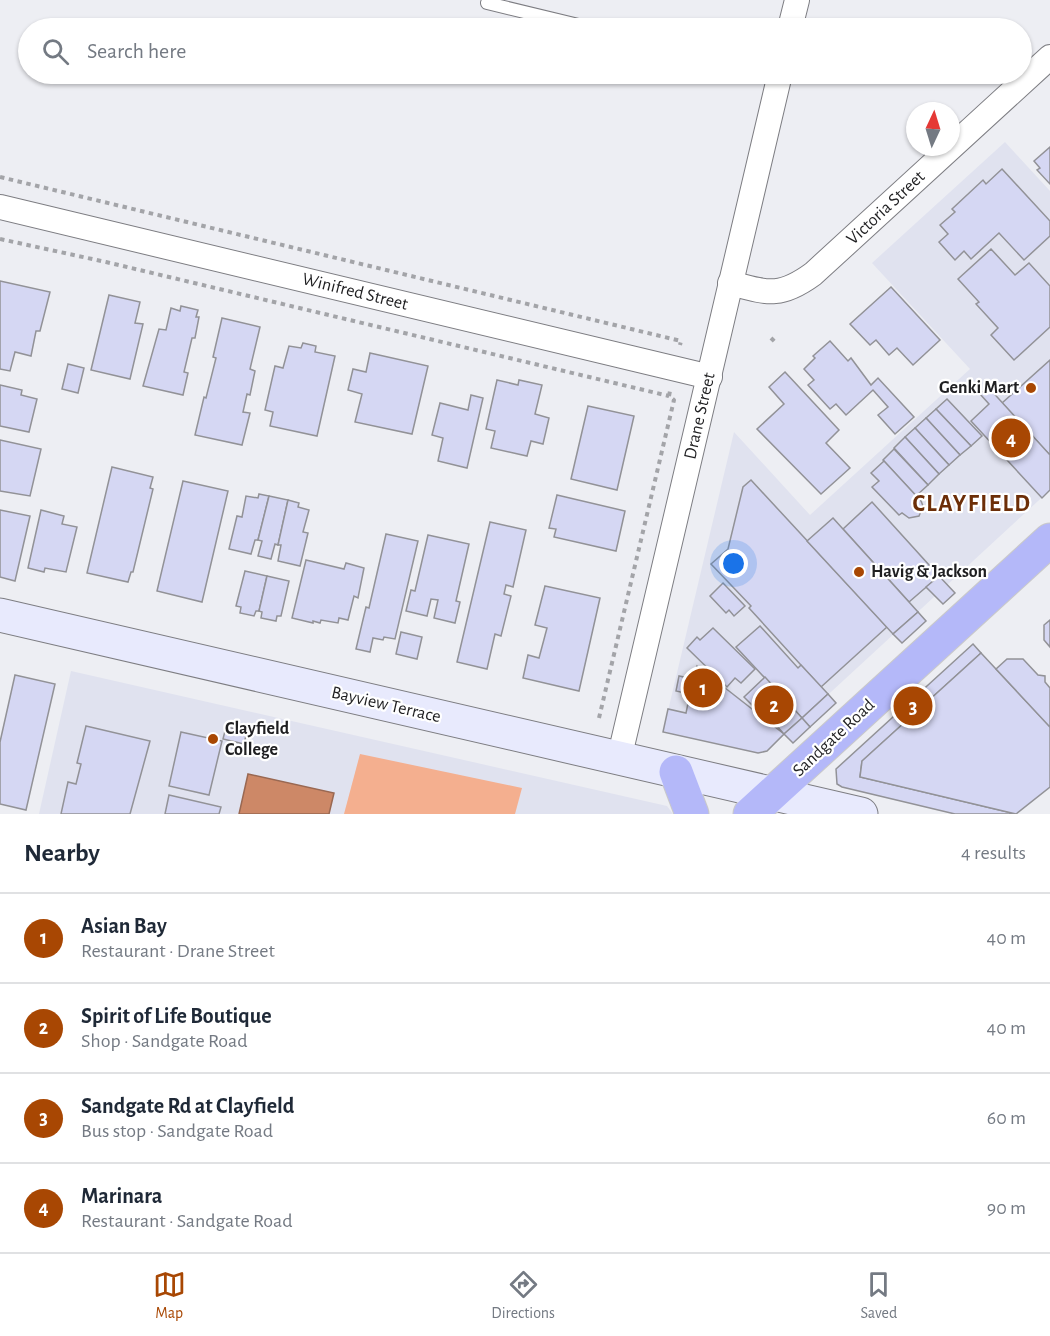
<!DOCTYPE html>
<meta charset="utf-8">
<style>
:root{--surface:#fff;--page:#f6f6f7;--text:#1f2937;--muted:#747a83;--line:#e0e1e3;--accent:#a84703}
body{margin:0;font-family:"Alegreya Sans",sans-serif;background:var(--page);color:var(--text)}
.compass{position:absolute;left:906px;top:102px;width:54px;height:54px;border-radius:50%;background:var(--surface);box-shadow:0 2px 4px #0004;rotate:4deg}
.you{position:absolute;left:734px;top:564px;width:21px;height:21px;margin:-15px;border:4px solid #fff;border-radius:50%;background:#1a73e8;box-shadow:0 0 0 9px #1a73e833}
.badge{display:grid;place-items:center;width:39px;height:39px;border-radius:50%;background:var(--accent);color:#fff;font-size:20px;font-weight:700}
.pin{position:absolute;translate:-50% -50%;border:3px solid #fff;box-shadow:0 2px 6px #0006}
.list{margin:0;padding:0;list-style:none}
h2{display:flex;justify-content:space-between;align-items:center;height:78px;margin:0;padding:0 24px;font-size:26px}
h2 small{font-size:20px;font-weight:400;color:var(--muted)}
.list li{display:grid;grid-template-columns:39px 1fr auto;gap:18px;align-items:center;box-sizing:border-box;height:90px;padding:0 24px;border-top:2px solid var(--line)}
.list b{display:block;font-size:22px;white-space:nowrap}
.list p{margin:0;font-size:20px;white-space:nowrap;color:var(--muted)}
.list em{font-size:20px;font-style:normal;color:var(--muted)}
.icon{flex:none;width:33px;height:33px;fill:none;stroke:currentColor;stroke-width:2;stroke-linecap:round;stroke-linejoin:round}
.map{position:relative;flex:none;width:1050px;height:814px;overflow:hidden}
.search{position:absolute;background:var(--surface);box-shadow:0 2px 4px #0004;left:18px;right:18px;top:18px;height:66px;display:flex;align-items:center;gap:15px;box-sizing:border-box;padding:0 21px;border-radius:33px;color:var(--muted);font-size:22px}
.sheet{height:438px;background:var(--surface)}
nav{display:flex;justify-content:space-around;align-items:center;box-sizing:border-box;height:84px;border-top:2px solid var(--line);background:var(--surface);font-size:16px;color:var(--muted)}
nav a{display:grid;justify-items:center;gap:3px}
nav .on{color:var(--accent)}
.map>svg:first-child{display:block}
</style>
<div class="map">
<svg width="1050" height="814" viewBox="0 0 1050 814">
<rect width="100%" height="100%" fill="#edeef3"/>
<g fill="#e0e2ef">
<polygon points="1005,142 1050,191 1050,490 767,751 758,753 663,732 734,432 810,515 970,369 872,263"/>
<polygon points="71,671 667,806 673,814 39,814"/>
</g>
<polygon fill="#f4af8f" points="360,754 522,788 515,814 344,814"/>
<polygon fill="#cd8867" stroke="#996852" stroke-width="1.5" points="248,774 334,793 329,814 239,814"/>
<g fill="#d5d7f3" stroke="#929297" stroke-width="1.5">
<polygon points="1050,147 1050,184 1037,170 1040,168 1034,161"/>
<polygon points="1002,169 1050,221 1050,236 1024,260 999,233 971,259 964,251 955,260 939,242 948,234 940,225 955,212 952,209 983,180 986,184"/>
<polygon points="991,249 1015,275 1029,263 1050,286 1050,327 1014,360 991,335 998,328 976,304 979,302 958,279"/>
<polygon points="0,281 50,292 40,331 36,331 31,356 15,352 10,371 0,369"/>
<polygon points="891,287 940,340 913,365 897,348 889,355 876,340 870,345 850,324"/>
<polygon points="109,295 140,302 135,323 143,324 130,379 91,370"/>
<polygon points="181,306 198,310 196,317 199,317 195,338 192,338 184,372 188,373 183,395 143,386 159,329 166,330 171,308 180,311"/>
<polygon points="222,318 260,327 250,369 255,371 250,395 247,394 243,412 250,413 242,445 195,435 204,397 206,398 216,358 213,357"/>
<polygon points="830,341 848,361 851,358 871,385 878,378 914,417 895,434 878,415 888,407 873,390 846,415 836,404 830,409 808,385 814,380 804,369 815,358 813,356"/>
<polygon points="303,343 316,346 315,352 335,356 317,436 270,426 273,412 265,410 275,366 283,368 289,346 301,348"/>
<polygon points="370,353 428,366 412,434 355,422 362,394 348,390 353,369 366,372"/>
<polygon points="1050,360 1050,455 1002,403"/>
<polygon points="68,364 84,368 78,393 62,389"/>
<polygon points="785,372 839,430 826,443 850,468 821,494 757,429 784,404 769,387"/>
<polygon points="497,380 518,385 519,380 542,385 535,414 549,418 543,444 531,441 527,456 491,448 495,431 486,429"/>
<polygon points="0,385 22,390 21,395 37,399 29,432 0,426"/>
<polygon points="988,387 1050,455 1050,490 1042,498 971,421 989,404 980,394"/>
<polygon points="471,395 483,398 467,468 438,461 443,438 432,435 440,403 468,410"/>
<polygon points="947,399 982,436 971,446 936,409"/>
<polygon points="588,406 634,416 617,490 571,479"/>
<polygon points="936,409 971,446 960,455 926,418"/>
<polygon points="926,418 960,455 949,465 915,428"/>
<polygon points="915,428 949,465 939,474 905,437"/>
<polygon points="905,437 939,474 928,485 894,448"/>
<polygon points="0,440 41,449 30,496 0,491"/>
<polygon points="894,449 928,485 916,496 883,460"/>
<polygon points="884,461 921,501 923,506 919,516 909,518 902,513 899,515 872,487 879,481 871,473"/>
<polygon points="112,467 153,477 150,488 153,489 133,572 131,572 128,582 87,573"/>
<polygon points="751,480 887,627 821,687 749,608 751,606 711,564 728,549 743,487"/>
<polygon points="183,481 228,491 202,602 157,591"/>
<polygon points="259,494 269,496 258,540 255,540 251,554 229,549 237,516 242,517 246,496 258,498"/>
<polygon points="557,495 625,511 616,551 554,537 556,529 549,528"/>
<polygon points="269,496 288,500 278,545 275,544 271,559 258,556 262,541 258,540"/>
<polygon points="288,500 299,503 298,507 309,510 303,532 308,533 300,566 278,561 281,545 278,545"/>
<polygon points="872,502 939,576 909,602 843,529"/>
<polygon points="0,510 30,516 15,581 0,577"/>
<polygon points="41,510 64,516 62,524 77,527 66,572 45,568 44,572 28,568"/>
<polygon points="833,518 918,612 893,634 807,541"/>
<polygon points="490,522 526,530 513,587 506,585 504,594 511,596 501,636 495,634 487,669 457,662"/>
<polygon points="386,534 418,541 395,639 384,637 383,640 373,638 370,652 356,649 366,607 369,608"/>
<polygon points="428,535 469,544 456,601 460,602 455,623 434,618 438,600 431,599 427,616 406,611 411,590 415,591"/>
<polygon points="306,560 344,569 346,563 364,568 358,598 354,596 348,620 339,618 338,623 321,620 320,623 313,621 313,623 292,618"/>
<polygon points="245,571 267,576 259,611 256,611 254,616 240,613 241,607 236,606"/>
<polygon points="267,576 289,581 281,616 277,616 276,621 261,618 262,612 259,611"/>
<polygon points="939,576 955,593 943,604 926,587"/>
<polygon points="723,583 745,606 734,616 729,610 726,613 710,596"/>
<polygon points="545,586 600,598 579,691 523,678 528,655 539,658 547,628 535,625"/>
<polygon points="918,612 926,621 902,643 893,634"/>
<polygon points="1050,620 1050,647 1044,640 1044,625"/>
<polygon points="760,626 798,668 801,665 828,694 802,718 736,647"/>
<polygon points="713,628 755,669 741,683 735,678 727,687 687,648 697,637 700,640"/>
<polygon points="401,632 422,637 417,659 396,654"/>
<polygon points="973,644 981,653 862,761 860,777 1016,814 955,814 842,787 837,784 836,769"/>
<polygon points="981,653 1050,727 1050,787 1016,814 860,777 862,761"/>
<polygon points="1007,659 1023,659 1038,675 1045,676 1045,682 1050,688 1050,727 996,669"/>
<polygon points="697,666 784,734 767,751 758,753 663,732 668,709 686,713 690,694 676,691 679,676 693,679"/>
<polygon points="15,675 55,684 26,810 0,804 0,742"/>
<polygon points="765,677 802,718 784,734 756,703 753,706 744,697"/>
<polygon points="828,694 836,703 810,727 802,718"/>
<polygon points="802,718 810,727 793,743 784,734"/>
<polygon points="86,726 150,741 130,814 61,814 68,782 76,784 81,764 77,763"/>
<polygon points="226,727 247,731 244,744 223,739"/>
<polygon points="181,732 222,741 209,795 169,786"/>
<polygon points="169,795 221,807 219,814 165,814"/>
</g>
<g fill="none" stroke-linecap="round" stroke-linejoin="round">
<g stroke="#7d7d82" stroke-width="14">
<polyline id="lane" points="487,3 591,28"/>
</g>
<g stroke="#7d7d82" stroke-width="26">
<g id="street">
<polyline points="790,28 797,0"/>
<polyline points="0,207 710,377"/>
<path d="M730 283C768 293 780 298 813 274L1050 57"/>
<polyline points="619,759 780,74"/>
</g>
</g>
<g stroke="#7d7d82" stroke-width="35">
<polyline id="secondary" points="0,615 861,814"/>
</g>
<g stroke="#c9c9ca" stroke-width="35">
<g id="highway">
<polyline points="676,772 692,814"/>
<polyline points="750,814 1050,540"/>
</g>
</g>
<g stroke="#a3a4a8" stroke-width="4" stroke-dasharray="4.5 4.5" stroke-linecap="butt">
<polyline points="0,177 681,341 680,345"/>
<polyline points="0,239 106,262 669,396"/>
<polyline points="771,338 776,343"/>
<polyline points="599,718 674,400 669,396 670,391"/>
</g>
<use href="#lane" stroke="#fff" stroke-width="12"/>
<use href="#street" stroke="#fff" stroke-width="24"/>
<use href="#secondary" stroke="#e8eafd" stroke-width="33"/>
<use href="#highway" stroke="#b4b8f9" stroke-width="33"/>
</g>
<g fill="#a84703" stroke="#fff" stroke-width="2">
<circle cx="1031" cy="388" r="6"/>
<circle cx="859" cy="572" r="6"/>
<circle cx="213" cy="739" r="6"/>
</g>
<g text-anchor="middle" dominant-baseline="central" stroke-width="4.5" stroke-linejoin="round" paint-order="stroke">
<g font-size="18" fill="#1f1f21" stroke="#fff">
<text transform="translate(886 208) rotate(-43)">Victoria Street</text>
<text transform="translate(355 292) rotate(14)">Winifred Street</text>
<text transform="translate(700 416) rotate(-77)">Drane Street</text>
<text transform="translate(386 705) rotate(13)">Bayview Terrace</text>
<text transform="translate(834 738) rotate(-43)">Sandgate Road</text>
</g>
<g font-size="18" font-weight="bold" fill="#1f1f21" stroke="#fff" text-anchor="start">
<text x="1019" y="388" text-anchor="end">Genki Mart</text>
<text x="871" y="572">Havig &amp; Jackson</text>
<text x="225" y="729">Clayfield<tspan x="225" dy="21">College</tspan></text>
</g>
<g font-size="24" font-weight="bold" letter-spacing="1.5" fill="#6c2e08" stroke="#fff">
<text x="972" y="504">CLAYFIELD</text>
</g>
</g>
</svg>
<svg class="compass" viewBox="-18 -18 36 36"><path d="M0-13l5 13h-10z" fill="#e53935"/><path d="M0 13l5-13h-10z" fill="#747a83"/></svg>
<div class="you"></div>
<div class="pin badge" style="left:703px;top:688px">1</div>
<div class="pin badge" style="left:774px;top:705px">2</div>
<div class="pin badge" style="left:913px;top:706px">3</div>
<div class="pin badge" style="left:1011px;top:438px">4</div>
<div class="search"><svg class="icon" aria-label="search" viewBox="0 0 24 24"><circle cx="10" cy="10" r="6"/><path d="M15 15l6 6"/></svg>Search here</div>
</div>
<section class="sheet">
<h2>Nearby<small>4 results</small></h2>
<ul class="list">
<li><span class="badge">1</span><div><b>Asian Bay</b><p>Restaurant · Drane Street</p></div><em>40 m</em></li>
<li><span class="badge">2</span><div><b>Spirit of Life Boutique</b><p>Shop · Sandgate Road</p></div><em>40 m</em></li>
<li><span class="badge">3</span><div><b>Sandgate Rd at Clayfield</b><p>Bus stop · Sandgate Road</p></div><em>60 m</em></li>
<li><span class="badge">4</span><div><b>Marinara</b><p>Restaurant · Sandgate Road</p></div><em>90 m</em></li>
</ul>
</section>
<nav>
<a class="on"><svg class="icon" aria-label="map" viewBox="0 0 24 24"><path d="M3 6l6-2 6 2 6-2v14l-6 2-6-2-6 2zM9 4v14M15 6v14"/></svg>Map</a>
<a><svg class="icon" aria-label="directions" viewBox="0 0 24 24"><path d="M12 3l9 9-9 9-9-9zM9 14v-3h6M13 9l2 2-2 2"/></svg>Directions</a>
<a><svg class="icon" aria-label="saved" viewBox="0 0 24 24"><path d="M7 4h10v16l-5-4-5 4z"/></svg>Saved</a>
</nav>
